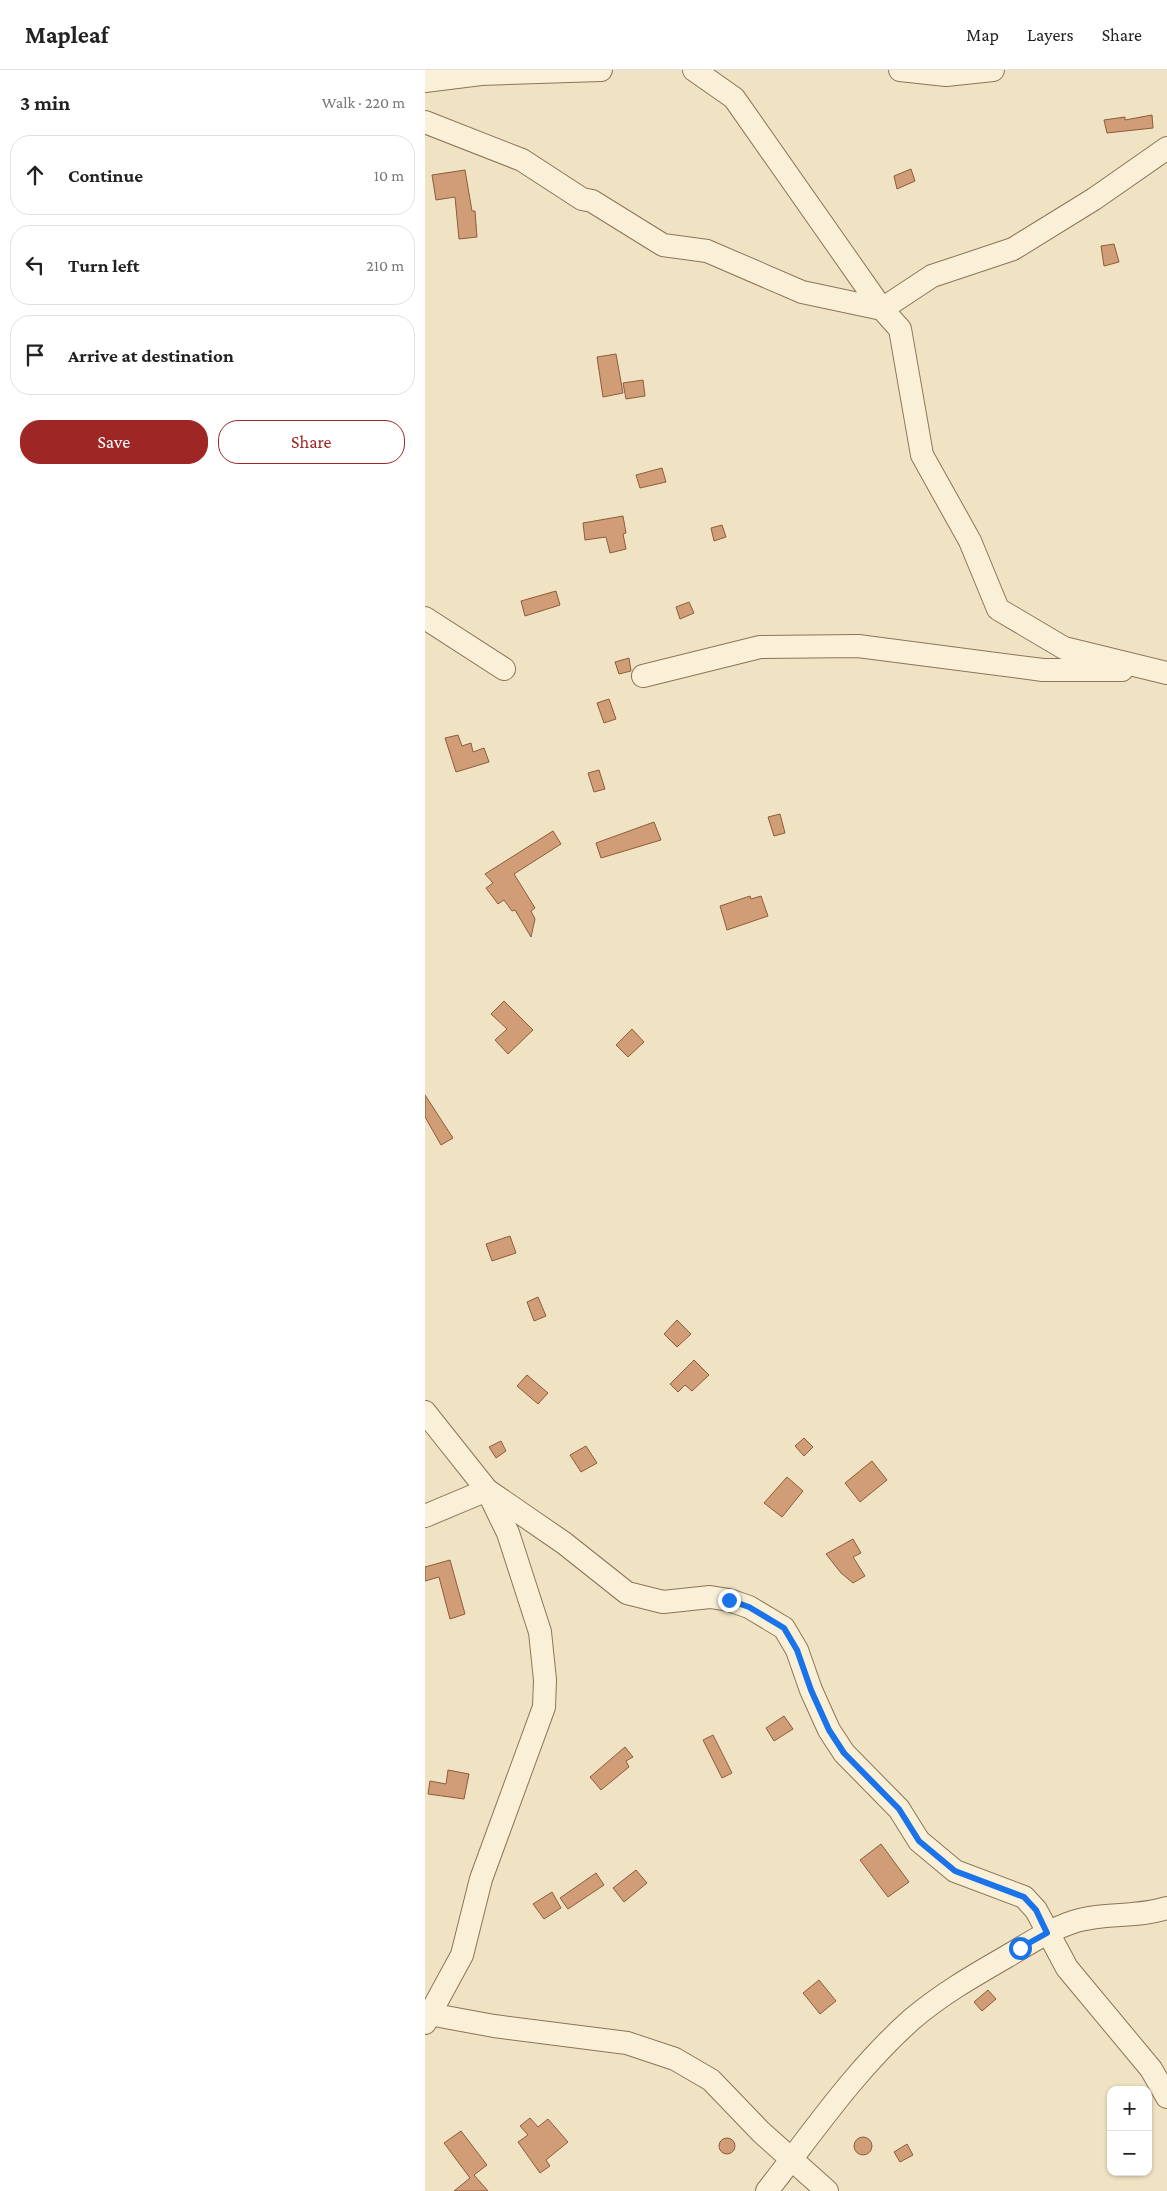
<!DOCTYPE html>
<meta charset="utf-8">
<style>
:root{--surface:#fff;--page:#f6f6f6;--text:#222;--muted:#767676;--line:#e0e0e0;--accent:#9e2625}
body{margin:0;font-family:"Crimson Pro",serif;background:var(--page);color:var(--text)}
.controls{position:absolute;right:15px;bottom:15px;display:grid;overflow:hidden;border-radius:10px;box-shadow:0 1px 4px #0004}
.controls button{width:45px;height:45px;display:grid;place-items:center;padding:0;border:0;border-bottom:1px solid var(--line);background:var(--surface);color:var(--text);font:25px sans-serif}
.stop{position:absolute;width:15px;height:15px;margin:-11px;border:4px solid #1a73e8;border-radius:50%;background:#fff}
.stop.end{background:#1a73e8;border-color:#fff;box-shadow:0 1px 5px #0008}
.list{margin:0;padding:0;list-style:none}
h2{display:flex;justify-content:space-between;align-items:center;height:65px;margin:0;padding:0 20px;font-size:21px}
h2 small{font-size:16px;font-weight:400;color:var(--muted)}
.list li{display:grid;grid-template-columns:32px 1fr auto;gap:15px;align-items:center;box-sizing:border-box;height:80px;margin:0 10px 10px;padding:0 10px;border:1px solid var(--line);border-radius:20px}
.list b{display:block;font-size:19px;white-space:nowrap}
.list em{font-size:16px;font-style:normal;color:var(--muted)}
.actions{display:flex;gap:10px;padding:15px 20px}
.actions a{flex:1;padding:11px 0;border:1px solid var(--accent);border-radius:20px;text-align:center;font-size:18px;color:var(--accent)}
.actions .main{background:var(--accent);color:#fff}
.icon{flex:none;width:28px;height:28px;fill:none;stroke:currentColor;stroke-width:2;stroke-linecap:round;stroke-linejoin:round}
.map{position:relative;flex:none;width:742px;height:2121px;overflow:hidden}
header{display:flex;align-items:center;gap:30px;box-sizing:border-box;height:70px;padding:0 25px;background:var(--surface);border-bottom:1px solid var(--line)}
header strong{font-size:24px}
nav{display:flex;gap:28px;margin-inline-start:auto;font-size:18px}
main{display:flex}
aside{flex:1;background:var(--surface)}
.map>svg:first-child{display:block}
</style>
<header>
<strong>Mapleaf</strong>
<nav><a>Map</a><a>Layers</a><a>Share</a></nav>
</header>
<main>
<aside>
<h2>3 min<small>Walk · 220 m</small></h2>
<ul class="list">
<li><svg class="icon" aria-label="ahead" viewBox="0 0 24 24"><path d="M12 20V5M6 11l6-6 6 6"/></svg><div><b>Continue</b></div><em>10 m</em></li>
<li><svg class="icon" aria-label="left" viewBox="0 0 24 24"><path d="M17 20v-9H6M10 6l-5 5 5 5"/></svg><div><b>Turn left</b></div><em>210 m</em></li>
<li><svg class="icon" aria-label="arrive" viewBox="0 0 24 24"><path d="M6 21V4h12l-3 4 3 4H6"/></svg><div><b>Arrive at destination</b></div></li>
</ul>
<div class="actions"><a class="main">Save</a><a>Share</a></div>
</aside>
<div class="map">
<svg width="742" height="2121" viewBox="0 0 742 2121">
<rect width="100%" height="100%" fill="#f0e3c3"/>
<g fill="#d09d77" stroke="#8c5d3d">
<polygon points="727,45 728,58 682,63 679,50 700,47 700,50"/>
<polygon points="486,99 490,111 472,119 469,106"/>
<polygon points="40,100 47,141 50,141 52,167 34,169 30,127 11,130 7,105"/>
<polygon points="689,174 694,192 679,196 676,176"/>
<polygon points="191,284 198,323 178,327 172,287"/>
<polygon points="218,310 220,326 201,329 198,313"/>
<polygon points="237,398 241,412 215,418 211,405"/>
<polygon points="198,446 201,463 198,464 201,479 185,483 181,467 160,470 158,453"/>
<polygon points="297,455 301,467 289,471 286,458"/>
<polygon points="131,521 135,535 100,546 96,531"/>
<polygon points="264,532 269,543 255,549 251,537"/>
<polygon points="204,588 206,601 194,604 190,592"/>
<polygon points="184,629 191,649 179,653 172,633"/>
<polygon points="33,665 37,676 46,673 48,682 59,678 64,692 31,702 20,668"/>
<polygon points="174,700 180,719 169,722 163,703"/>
<polygon points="355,744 360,763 349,766 343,747"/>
<polygon points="229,752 236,770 176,788 171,773"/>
<polygon points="128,761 136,774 89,804 110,838 106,841 110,849 106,867 90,840 87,841 79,830 73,834 61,818 68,813 60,804"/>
<polygon points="325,826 326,829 336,826 343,846 302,860 295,836"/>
<polygon points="79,931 108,960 83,984 70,970 82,959 66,944"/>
<polygon points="207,959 219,972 203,987 191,975"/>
<polygon points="0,1025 28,1068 16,1075 0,1047"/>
<polygon points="85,1166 91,1183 67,1191 61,1174"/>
<polygon points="113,1227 121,1246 109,1251 102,1232"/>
<polygon points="252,1250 266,1264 252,1277 239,1264"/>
<polygon points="269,1290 284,1305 267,1321 260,1315 253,1322 245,1314"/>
<polygon points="102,1305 123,1323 113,1334 92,1316"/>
<polygon points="379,1368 388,1377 379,1386 370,1376"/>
<polygon points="76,1371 81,1381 71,1388 64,1377"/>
<polygon points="161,1376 172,1393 156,1402 145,1385"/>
<polygon points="447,1391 462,1410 435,1432 420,1413"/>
<polygon points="362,1407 378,1421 357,1447 339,1433"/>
<polygon points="428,1469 436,1483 428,1487 440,1506 428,1513 416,1503 401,1484"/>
<polygon points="25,1490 40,1544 25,1549 14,1507 0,1511 0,1497"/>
<polygon points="359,1646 368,1659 349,1671 341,1658"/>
<polygon points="288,1665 307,1703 297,1708 278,1670"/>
<polygon points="200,1677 208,1687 201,1691 204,1697 176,1720 165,1707"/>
<polygon points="23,1700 44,1704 39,1729 3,1724 5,1711 21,1714"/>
<polygon points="456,1774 484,1812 463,1827 435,1790"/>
<polygon points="211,1800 222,1813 199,1832 188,1818"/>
<polygon points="171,1803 179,1815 143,1839 135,1828"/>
<polygon points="127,1822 136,1838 119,1849 108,1834"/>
<polygon points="394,1910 411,1931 395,1944 378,1923"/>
<polygon points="563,1920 571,1929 557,1941 549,1932"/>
<polygon points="105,2048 113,2057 123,2049 143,2072 121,2090 125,2096 115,2103 93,2072 103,2065 95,2056"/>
<polygon points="36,2061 62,2095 49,2105 63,2121 29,2121 45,2108 19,2073"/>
<circle cx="438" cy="2076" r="9"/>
<circle cx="302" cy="2076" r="8"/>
<polygon points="482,2074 488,2085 475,2092 469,2082"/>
</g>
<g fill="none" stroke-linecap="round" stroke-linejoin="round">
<g stroke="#8c7459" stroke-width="24">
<g id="minor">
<polyline points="269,0 309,28 457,239 507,206 588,179 669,129 742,78"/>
<polyline points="475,0 521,5 568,0"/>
<polyline points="0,11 56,4 176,0"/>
<polyline points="0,52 97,90 157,129 167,131 238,175 282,181 377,222 457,239 475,259 497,385 545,471 573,539 639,578 742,603"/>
<polyline points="0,548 79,599"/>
<polyline points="218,606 335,577 433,576 618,600 697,600"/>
<polyline points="0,1342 62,1420 83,1463 115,1562 120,1610 119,1637 56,1809 37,1885 0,1953"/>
<polyline points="0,1446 62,1420 139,1473 202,1523 238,1532 285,1527 304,1530 324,1537 359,1558 372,1580 386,1620 404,1660 419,1683 474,1739 494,1771 530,1801 599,1827 611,1840 642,1898 726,1999 742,2027"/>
<polyline points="4,1944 69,1956 202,1973 250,1989 286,2010 336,2062 402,2121"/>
<path d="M342 2121C388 2062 430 2000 486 1950 515 1925 548 1906 581 1887 603 1874 624 1860 648 1852 679 1842 712 1848 742 1838"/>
</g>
</g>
<use href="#minor" stroke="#faf0d7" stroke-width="22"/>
</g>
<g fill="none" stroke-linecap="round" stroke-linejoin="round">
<polyline stroke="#1a73e8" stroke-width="6" points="304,1530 324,1537 359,1558 372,1580 386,1620 404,1660 419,1683 474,1739 494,1771 530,1801 599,1827 611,1840 622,1863 595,1878"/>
</g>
</svg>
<div class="controls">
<button>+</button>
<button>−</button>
</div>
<div class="stop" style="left:595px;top:1878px"></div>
<div class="stop end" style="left:304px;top:1530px"></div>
</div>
</main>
